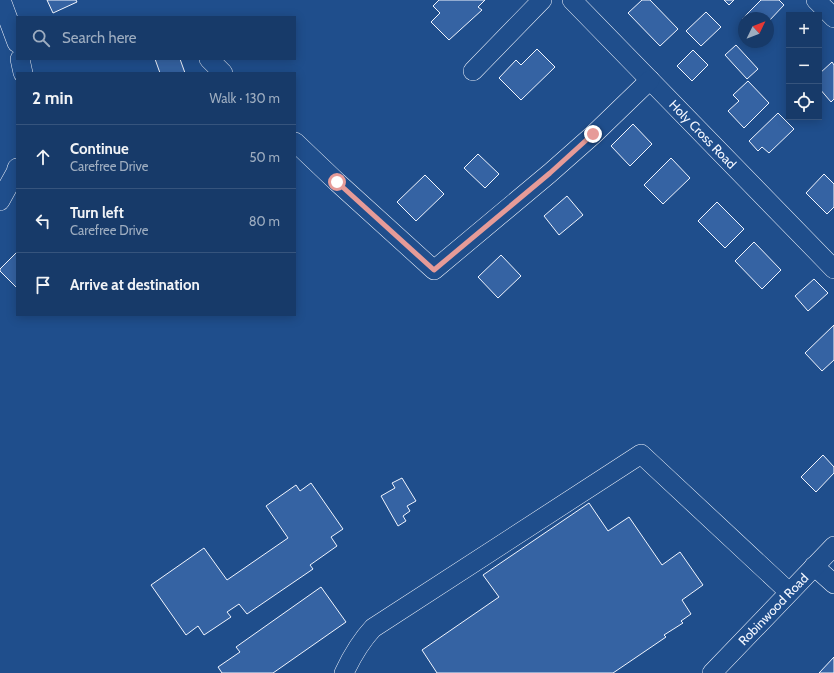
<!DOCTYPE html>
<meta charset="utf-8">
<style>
:root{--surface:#173a69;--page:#244571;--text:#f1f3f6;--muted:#9eadc0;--line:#36547d}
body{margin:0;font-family:Cabin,sans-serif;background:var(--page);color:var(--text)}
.controls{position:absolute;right:12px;top:12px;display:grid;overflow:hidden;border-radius:0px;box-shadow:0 2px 10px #0003}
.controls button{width:36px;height:36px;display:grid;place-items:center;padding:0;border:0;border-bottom:1px solid var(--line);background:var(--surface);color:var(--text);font:20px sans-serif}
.compass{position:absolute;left:738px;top:12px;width:36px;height:36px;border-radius:50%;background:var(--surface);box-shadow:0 2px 10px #0003;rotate:47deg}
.stop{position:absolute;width:12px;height:12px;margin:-9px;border:3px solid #e69b98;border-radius:50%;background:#fff}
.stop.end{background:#e69b98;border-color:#fff;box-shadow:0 1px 4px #0008}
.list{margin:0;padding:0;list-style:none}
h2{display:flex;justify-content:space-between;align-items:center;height:52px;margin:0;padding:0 16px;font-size:17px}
h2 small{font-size:13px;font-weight:400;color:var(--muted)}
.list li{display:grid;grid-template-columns:26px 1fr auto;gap:12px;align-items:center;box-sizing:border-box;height:64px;padding:0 16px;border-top:1px solid var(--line)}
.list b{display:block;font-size:15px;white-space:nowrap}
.list p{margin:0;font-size:13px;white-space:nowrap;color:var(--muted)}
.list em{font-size:13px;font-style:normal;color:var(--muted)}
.icon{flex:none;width:22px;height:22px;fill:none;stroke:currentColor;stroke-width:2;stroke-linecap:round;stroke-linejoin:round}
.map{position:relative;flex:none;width:834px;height:673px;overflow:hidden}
.search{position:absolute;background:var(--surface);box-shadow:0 2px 10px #0003;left:16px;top:16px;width:280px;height:44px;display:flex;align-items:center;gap:10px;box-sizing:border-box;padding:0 14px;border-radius:0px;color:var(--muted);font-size:15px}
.panel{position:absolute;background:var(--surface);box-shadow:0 2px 10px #0003;left:16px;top:72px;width:280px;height:244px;border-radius:0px}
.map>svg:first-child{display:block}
</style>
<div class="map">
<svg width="834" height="673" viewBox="0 0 834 673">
<rect width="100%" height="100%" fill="#1f4e8c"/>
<g fill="#3563a3" stroke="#f2f6ff">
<polygon points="47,0 76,0 77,2 53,13"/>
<polygon points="439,0 485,0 478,7 482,10 449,40 431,22 440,13 433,6"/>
<polygon points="642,0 650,0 678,29 660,46 628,13"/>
<polygon points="724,0 734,0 729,5"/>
<polygon points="761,0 779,0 784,5 768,22 768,18 744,18 744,21 742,19"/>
<polygon points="706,12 721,27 701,46 686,31"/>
<polygon points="736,45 758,69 747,79 725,55"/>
<polygon points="537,49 555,67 521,100 499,78 516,60 521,65"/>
<polygon points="693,50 708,65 692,81 677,66"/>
<polygon points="155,59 180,59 185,73 160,73"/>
<polygon points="832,62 834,65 834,99 831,102 819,88 819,74"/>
<polygon points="748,81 769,103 744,128 728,111 739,101 733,95"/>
<polygon points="778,113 794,129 769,153 762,147 758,151 749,141"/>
<polygon points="633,124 652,144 630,166 611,146"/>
<polygon points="478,154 499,174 485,188 464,168"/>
<polygon points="671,158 690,178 663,204 644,185"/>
<polygon points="824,174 834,184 834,207 827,214 806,193"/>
<polygon points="425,175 444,194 416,221 397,202"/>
<polygon points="567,196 583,215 559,235 544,216"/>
<polygon points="717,202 744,229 725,248 698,221"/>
<polygon points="754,242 781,270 762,289 735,261"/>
<polygon points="17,252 17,288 0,271 0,269"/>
<polygon points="501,255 521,276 498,298 478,277"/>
<polygon points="814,279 828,293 808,311 795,296"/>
<polygon points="834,325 834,360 822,371 805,353"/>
<polygon points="823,455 834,467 834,473 816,492 801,477"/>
<polygon points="402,478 416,501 407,506 410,511 403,516 406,521 398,526 381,496 395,488 392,483"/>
<polygon points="311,483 343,529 331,537 337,546 310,565 313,569 247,614 239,604 227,612 231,617 204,635 198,626 186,635 151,585 204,548 227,580 288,538 266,506 296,485 300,491"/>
<polygon points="589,503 608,531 629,517 662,565 680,552 703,585 682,600 691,614 681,621 683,623 664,635 666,637 613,673 437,673 422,650 499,597 483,575"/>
<polygon points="321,587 346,622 273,673 222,673 218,667 240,652 236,647"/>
<polygon points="834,657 834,673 819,673"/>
</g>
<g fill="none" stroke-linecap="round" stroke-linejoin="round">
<g stroke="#f2f6ff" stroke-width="20">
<g id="minor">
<polyline points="1,0 17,43"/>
<polyline points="572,0 834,269"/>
<polyline points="816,0 834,18"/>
<polyline points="20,59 23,73"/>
<polyline points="209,59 223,73"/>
<polyline points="473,71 542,0"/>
<polyline points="295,142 337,182 434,270 550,173 593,135 650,80"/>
<polyline points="0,201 16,172 17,168"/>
<polyline points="814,566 834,584"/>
<path d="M344 673C352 656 360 642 373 628L641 454 789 592"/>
<polyline points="712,673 834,546"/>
</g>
</g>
<use href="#minor" stroke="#1f4e8c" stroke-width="19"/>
</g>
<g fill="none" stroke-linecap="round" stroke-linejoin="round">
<polyline stroke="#e69b98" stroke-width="5" points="337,182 434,270 550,173 593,134"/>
</g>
<g text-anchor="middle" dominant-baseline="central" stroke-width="3" stroke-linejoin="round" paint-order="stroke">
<g font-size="13" fill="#f2f6ff" stroke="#1f4e8c">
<text transform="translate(703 134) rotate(46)">Holy Cross Road</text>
<text transform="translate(773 609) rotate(-46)">Robinwood Road</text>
</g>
</g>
</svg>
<div class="controls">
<button>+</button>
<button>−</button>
<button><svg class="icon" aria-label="locate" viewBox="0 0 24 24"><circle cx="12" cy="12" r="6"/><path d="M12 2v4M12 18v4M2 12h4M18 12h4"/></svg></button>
</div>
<svg class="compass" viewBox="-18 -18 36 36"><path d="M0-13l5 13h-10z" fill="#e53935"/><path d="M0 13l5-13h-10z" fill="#9eadc0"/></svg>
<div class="stop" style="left:337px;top:182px"></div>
<div class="stop end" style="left:593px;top:134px"></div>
<div class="search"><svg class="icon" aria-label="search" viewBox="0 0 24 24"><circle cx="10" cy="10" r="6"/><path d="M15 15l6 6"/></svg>Search here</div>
<section class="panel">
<h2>2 min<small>Walk · 130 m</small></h2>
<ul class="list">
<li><svg class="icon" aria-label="ahead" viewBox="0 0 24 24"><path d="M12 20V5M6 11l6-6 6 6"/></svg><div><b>Continue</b><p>Carefree Drive</p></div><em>50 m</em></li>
<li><svg class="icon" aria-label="left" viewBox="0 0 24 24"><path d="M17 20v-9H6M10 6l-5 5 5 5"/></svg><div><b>Turn left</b><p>Carefree Drive</p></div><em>80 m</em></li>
<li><svg class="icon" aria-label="arrive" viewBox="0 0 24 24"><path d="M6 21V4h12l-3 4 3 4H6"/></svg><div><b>Arrive at destination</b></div></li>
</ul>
</section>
</div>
